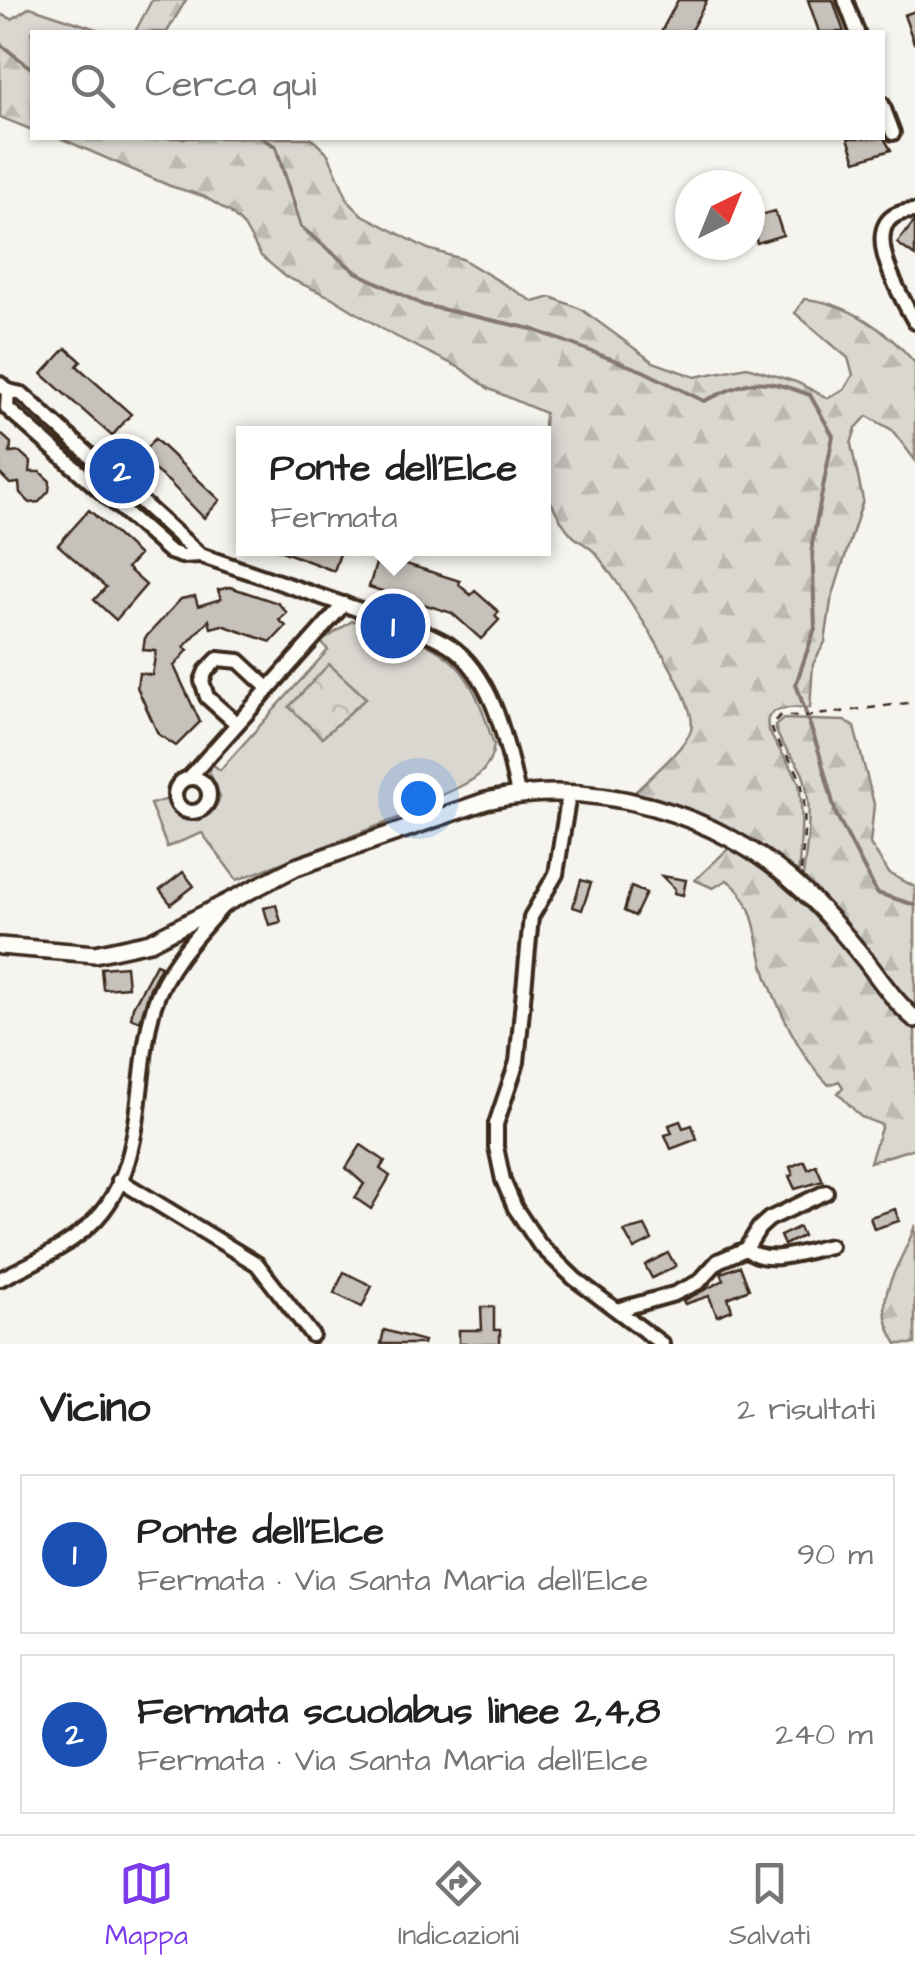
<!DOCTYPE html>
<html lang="it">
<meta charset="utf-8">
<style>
:root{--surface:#fff;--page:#f6f6f6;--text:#222;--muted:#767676;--line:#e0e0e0;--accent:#7c3aed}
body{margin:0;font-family:"Architects Daughter",sans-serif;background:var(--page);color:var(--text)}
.compass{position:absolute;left:675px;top:170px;width:90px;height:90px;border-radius:50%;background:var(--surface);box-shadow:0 2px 8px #0004;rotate:43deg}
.you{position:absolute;left:418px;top:798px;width:35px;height:35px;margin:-25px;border:8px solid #fff;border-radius:50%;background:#1a73e8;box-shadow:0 0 0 15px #1a73e833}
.badge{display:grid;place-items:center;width:65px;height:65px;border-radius:50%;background:var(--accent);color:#fff;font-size:32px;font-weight:700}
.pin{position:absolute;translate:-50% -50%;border:5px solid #fff;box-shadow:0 2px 10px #0006}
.popup{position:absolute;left:236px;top:426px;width:315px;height:130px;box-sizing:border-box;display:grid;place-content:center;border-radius:0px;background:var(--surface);filter:drop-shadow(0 2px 8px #0005);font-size:32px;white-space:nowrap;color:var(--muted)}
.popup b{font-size:38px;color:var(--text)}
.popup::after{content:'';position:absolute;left:50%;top:100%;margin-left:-20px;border:20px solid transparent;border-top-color:var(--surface)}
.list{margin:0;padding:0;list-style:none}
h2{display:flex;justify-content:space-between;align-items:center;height:130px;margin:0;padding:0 40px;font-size:42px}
h2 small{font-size:32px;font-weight:400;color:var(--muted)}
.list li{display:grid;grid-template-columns:65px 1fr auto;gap:30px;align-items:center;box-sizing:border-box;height:160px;margin:0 20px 20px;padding:0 20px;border:2px solid var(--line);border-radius:0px}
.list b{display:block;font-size:38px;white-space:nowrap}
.list p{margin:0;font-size:32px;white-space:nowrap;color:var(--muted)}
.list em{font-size:32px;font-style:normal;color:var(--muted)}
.icon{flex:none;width:55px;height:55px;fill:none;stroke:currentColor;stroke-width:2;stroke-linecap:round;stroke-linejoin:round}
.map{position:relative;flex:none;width:915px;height:1344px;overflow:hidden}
.search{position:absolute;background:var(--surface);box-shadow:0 2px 8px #0004;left:30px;right:30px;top:30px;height:110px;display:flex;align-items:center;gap:25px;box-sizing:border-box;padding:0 35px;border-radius:0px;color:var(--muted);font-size:38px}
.sheet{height:490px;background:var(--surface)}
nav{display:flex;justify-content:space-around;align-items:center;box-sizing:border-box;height:140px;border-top:2px solid var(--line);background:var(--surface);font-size:28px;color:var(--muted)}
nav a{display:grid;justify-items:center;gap:5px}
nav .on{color:var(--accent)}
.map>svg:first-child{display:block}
</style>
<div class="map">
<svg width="915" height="1344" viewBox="0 0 915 1344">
<defs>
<pattern id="forest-firs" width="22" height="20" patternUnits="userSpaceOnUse" patternTransform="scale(2.5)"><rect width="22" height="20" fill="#dad6d0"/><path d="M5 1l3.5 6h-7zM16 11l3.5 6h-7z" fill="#bcb8b2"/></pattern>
<pattern id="park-crowns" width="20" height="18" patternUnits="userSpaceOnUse" patternTransform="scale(2.5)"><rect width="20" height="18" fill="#dad6d0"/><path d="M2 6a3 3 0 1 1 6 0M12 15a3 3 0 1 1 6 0" fill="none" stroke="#bcb8b2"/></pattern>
</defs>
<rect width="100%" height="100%" fill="#f5f4ee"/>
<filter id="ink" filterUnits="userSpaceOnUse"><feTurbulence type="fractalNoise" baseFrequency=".01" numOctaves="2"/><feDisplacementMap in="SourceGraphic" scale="20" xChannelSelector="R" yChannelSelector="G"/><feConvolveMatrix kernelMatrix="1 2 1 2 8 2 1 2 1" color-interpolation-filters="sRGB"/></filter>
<g filter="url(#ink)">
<path fill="#dad6d0" stroke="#8a8077" stroke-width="2.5" d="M352 621C371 621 387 628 405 635 466 658 475 686 494 745 488 790 442 786 414 812L237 880 202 833 167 847 150 804 169 799C180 827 211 826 220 797L209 771 212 764 220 770 328 650 321 642Z"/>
<g fill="url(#forest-firs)" stroke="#8a8077" stroke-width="2.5">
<polygon points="152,0 186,0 167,32 135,32"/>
<polygon points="30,7 105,32 32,32 32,130 0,117 0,14 12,19"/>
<path d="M60 138H311L328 154 349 202 361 214 428 249 462 259 534 302 551 297 581 309 653 362 695 377 747 367 796 382 828 398 844 390 853 375 848 358 795 313 804 299C847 302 888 331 915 363V460L892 430 867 416 856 428 851 444 863 500 831 601 825 642 813 664 810 708C724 702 794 757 799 784 804 815 800 848 798 879L702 818 634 793C649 778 685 748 691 730 701 701 618 582 597 555 591 547 581 543 573 536 562 525 555 511 549 497 538 472 543 439 545 413L489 389 462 369 389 333 331 297 286 277 261 256 244 226 231 213 203 196 170 186Z"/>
<path d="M783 719 845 721 854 727 874 804 870 844 889 873 915 887V1012L802 883C806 851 813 813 805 781 800 760 779 747 775 726Z"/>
<path d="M730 847C779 877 816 914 853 957 874 982 891 1008 915 1029V1148L870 1162 882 1125 861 1117 838 1093 843 1087 839 1081 829 1085C801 1058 781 1014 767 978 755 944 759 903 727 880L713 888 695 880Z"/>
<path d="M915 1225V1344H897C867 1297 901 1270 915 1225Z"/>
</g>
<polygon fill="url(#park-crowns)" stroke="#8a8077" stroke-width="2.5" points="329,664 366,698 322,738 289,707"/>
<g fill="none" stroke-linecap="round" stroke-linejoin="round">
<g stroke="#84786e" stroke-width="4">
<polyline points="0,44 32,69"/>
<path d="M262 138 276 147 301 227 356 272 423 305 532 329 643 371 704 401C753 379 758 376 810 395L833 436 812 544 815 628 796 684 819 752 836 814 877 893 915 905"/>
</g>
</g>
<g fill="#c7c1bb" stroke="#3b2a1e" stroke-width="2.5">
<polygon points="678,0 707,0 690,32 661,32"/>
<polygon points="808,0 833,0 844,32 819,32"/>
<polygon points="915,11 915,43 914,43 904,15"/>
<polygon points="848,138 884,138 891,150 856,161"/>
<polygon points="775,211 783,235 757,243 750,218"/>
<polygon points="915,221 915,256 897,243"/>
<polygon points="66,348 81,361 77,366 131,414 112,436 42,374"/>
<polygon points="0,433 11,443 10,453 20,452 31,462 30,472 40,472 50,481 49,491 39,502 30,503 20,493 19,483 10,484 0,474"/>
<polygon points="155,439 220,500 204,518 169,482 138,457"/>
<polygon points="89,510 139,555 127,568 146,585 116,620 94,600 106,587 58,545"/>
<polygon points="274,548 342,548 334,571"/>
<polygon points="387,558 460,581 459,585 471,595 475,591 499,612 495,616 499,620 481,639 452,613 369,587 377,560 386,563"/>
<polygon points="230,587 278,603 287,613 279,620 286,626 271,642 222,625 211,628 209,620 184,647 188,650 174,666 200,722 176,746 158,734 137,687 139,673 152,675 156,651 143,650 145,638 181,599 195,596 198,606 221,599 218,590"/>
<polygon points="183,872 194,886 171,904 160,890"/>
<polygon points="662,876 686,880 683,895 674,893 675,889"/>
<polygon points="581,880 591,883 582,910 573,907"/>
<polygon points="631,887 646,893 635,916 624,911"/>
<polygon points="276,905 281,922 269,925 264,908"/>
<polygon points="156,964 161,966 150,988 140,1021 131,1018 133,1007"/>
<polygon points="126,966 128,987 103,989 101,968"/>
<polygon points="680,1121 683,1128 692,1125 697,1139 671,1149 665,1135 672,1133 669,1125"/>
<polygon points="361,1145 385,1161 380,1169 390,1176 371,1209 355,1198 364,1184 346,1168"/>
<polygon points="804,1161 808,1169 816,1165 823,1181 795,1189 789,1176 793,1175 790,1167"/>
<polygon points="895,1209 899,1221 874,1229 870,1217"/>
<polygon points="645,1226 652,1240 634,1249 624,1231"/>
<polygon points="799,1227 803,1236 784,1245 780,1236"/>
<polygon points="668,1253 676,1266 652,1278 645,1265"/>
<polygon points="740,1266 749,1289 728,1298 732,1310 717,1316 709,1296 685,1304 683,1301 724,1280 721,1273"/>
<polygon points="344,1272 372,1286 362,1307 334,1293"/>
<polygon points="481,1307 494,1307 494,1330 500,1330 500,1344 459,1344 459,1330 482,1330"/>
<polygon points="384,1330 424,1341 423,1344 381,1344"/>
</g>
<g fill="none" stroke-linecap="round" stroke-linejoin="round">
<g stroke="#3b2a1e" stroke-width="20">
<g id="minor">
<polyline points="845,0 857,32"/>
<polyline points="882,104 893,133"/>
<path d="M915 211C850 212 900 295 915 322"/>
<path d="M0 384 8 391 22 394 200 555 421 631C430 635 441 640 449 645 494 675 507 745 518 794"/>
<polyline points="8,391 7,408 170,552 182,556 200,555"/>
<polyline points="236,723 207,697 202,681 206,671 218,659 239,661 268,688"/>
<polyline points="190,777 344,604"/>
<circle cx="192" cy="795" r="17"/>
<polyline points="569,794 556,874 531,917 517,1062 496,1124 496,1147 503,1180 515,1208 539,1244 575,1279 662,1344"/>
<polyline points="119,1180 257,1264 312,1335"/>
<path d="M746 1249C767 1267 805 1251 830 1246"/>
<path d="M0 1279C31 1264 66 1248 91 1224 149 1169 133 1076 154 1006 166 967 196 936 223 906"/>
<polyline points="617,1310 674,1294 699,1282 718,1261 746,1249 759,1228 769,1219 826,1192"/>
</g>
</g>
<g stroke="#3b2a1e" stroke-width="22">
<path id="major" d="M0 946 95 954 150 942 296 867 486 801C593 776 719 813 799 887 823 909 846 936 866 961 881 981 896 1003 915 1019"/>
</g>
<path stroke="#3b2a1e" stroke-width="2.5" stroke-dasharray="8 8" stroke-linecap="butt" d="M801 871C803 845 809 797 798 774 790 756 775 744 771 725L781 715 802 717 915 702"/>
<use href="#minor" stroke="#fdfcf7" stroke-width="12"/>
<use href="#major" stroke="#fdfcf7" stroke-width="15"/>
</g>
</g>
</svg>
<svg class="compass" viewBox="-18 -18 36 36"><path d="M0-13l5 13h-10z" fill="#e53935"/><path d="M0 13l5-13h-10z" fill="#767676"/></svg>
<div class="you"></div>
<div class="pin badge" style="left:393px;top:626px;background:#1a4fb4">1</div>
<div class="popup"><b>Ponte dell'Elce</b>Fermata</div>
<div class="pin badge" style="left:122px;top:471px;background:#1a4fb4">2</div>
<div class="search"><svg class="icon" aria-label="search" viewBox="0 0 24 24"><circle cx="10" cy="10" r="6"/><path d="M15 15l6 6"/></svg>Cerca qui</div>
</div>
<section class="sheet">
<h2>Vicino<small>2 risultati</small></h2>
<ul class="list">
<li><span class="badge" style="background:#1a4fb4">1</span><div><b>Ponte dell'Elce</b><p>Fermata · Via Santa Maria dell'Elce</p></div><em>90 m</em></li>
<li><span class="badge" style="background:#1a4fb4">2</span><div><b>Fermata scuolabus linee 2,4,8</b><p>Fermata · Via Santa Maria dell'Elce</p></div><em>240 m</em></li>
</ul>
</section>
<nav>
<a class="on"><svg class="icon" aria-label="map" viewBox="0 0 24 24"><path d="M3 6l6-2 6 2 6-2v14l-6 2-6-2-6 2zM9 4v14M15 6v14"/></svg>Mappa</a>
<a><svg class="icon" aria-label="directions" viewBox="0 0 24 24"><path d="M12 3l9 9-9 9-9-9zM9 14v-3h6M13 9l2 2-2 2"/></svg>Indicazioni</a>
<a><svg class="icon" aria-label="saved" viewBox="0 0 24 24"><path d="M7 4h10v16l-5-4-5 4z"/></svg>Salvati</a>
</nav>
